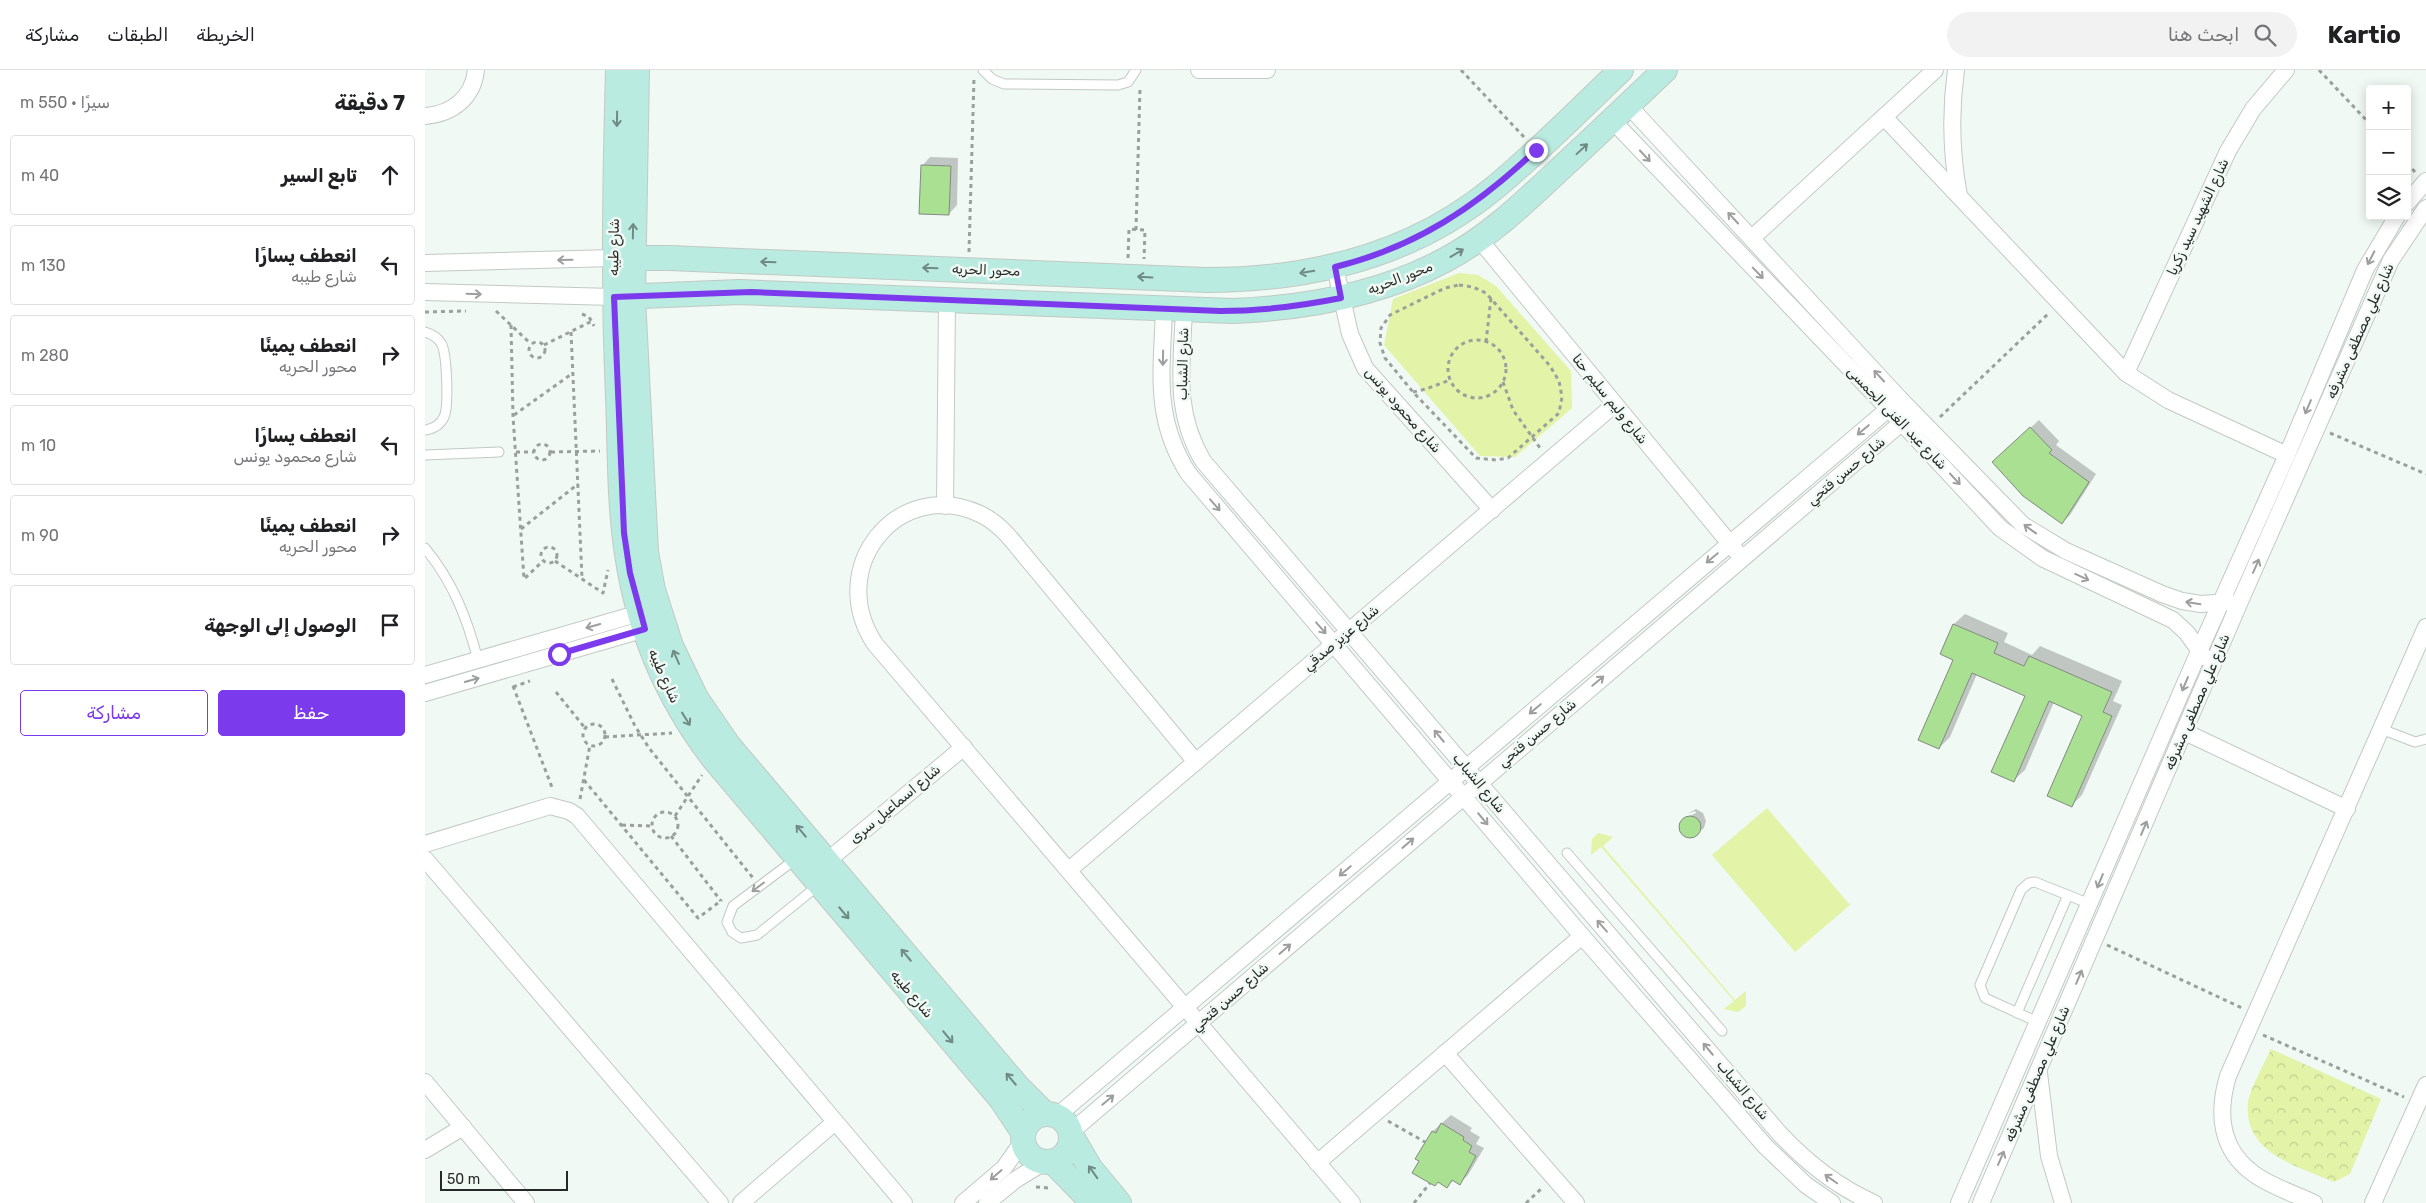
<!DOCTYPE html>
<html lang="ar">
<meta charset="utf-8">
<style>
:root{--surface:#fff;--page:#f2f2f2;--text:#202124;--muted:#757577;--line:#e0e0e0;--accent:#7c3aed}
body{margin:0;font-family:Rubik,Cairo,sans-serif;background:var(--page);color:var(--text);direction:rtl}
.controls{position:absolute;right:15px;top:15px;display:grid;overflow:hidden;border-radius:5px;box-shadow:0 2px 12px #0003}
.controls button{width:45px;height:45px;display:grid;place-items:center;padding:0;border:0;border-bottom:1px solid var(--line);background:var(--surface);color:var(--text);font:25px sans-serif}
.scale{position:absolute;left:15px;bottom:12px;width:128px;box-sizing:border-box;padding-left:5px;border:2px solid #262927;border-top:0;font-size:14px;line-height:18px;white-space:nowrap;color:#262927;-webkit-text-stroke:4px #f0f9f3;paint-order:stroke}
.stop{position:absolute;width:15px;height:15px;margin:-11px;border:4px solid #7c3aed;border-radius:50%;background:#fff}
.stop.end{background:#7c3aed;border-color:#fff;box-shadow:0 1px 5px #0008}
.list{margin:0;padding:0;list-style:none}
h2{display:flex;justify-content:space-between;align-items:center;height:65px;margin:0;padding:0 20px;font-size:21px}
h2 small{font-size:16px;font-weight:400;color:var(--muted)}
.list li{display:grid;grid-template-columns:32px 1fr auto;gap:15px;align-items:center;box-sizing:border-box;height:80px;margin:0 10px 10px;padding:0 10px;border:1px solid var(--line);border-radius:5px}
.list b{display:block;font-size:19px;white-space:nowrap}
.list p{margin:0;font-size:16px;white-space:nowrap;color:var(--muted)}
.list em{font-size:16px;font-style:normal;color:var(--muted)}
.actions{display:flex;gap:10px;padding:15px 20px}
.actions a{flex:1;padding:11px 0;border:1px solid var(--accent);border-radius:5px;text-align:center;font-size:18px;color:var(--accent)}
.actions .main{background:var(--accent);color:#fff}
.icon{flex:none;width:28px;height:28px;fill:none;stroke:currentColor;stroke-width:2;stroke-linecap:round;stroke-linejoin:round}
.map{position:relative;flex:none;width:2001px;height:1133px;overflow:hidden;direction:ltr}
header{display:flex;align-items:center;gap:30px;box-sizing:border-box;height:70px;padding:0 25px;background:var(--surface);border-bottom:1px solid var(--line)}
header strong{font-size:24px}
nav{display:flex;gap:28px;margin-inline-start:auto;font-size:18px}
.search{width:350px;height:45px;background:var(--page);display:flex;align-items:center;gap:12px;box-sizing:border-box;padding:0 18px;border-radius:28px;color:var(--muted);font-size:19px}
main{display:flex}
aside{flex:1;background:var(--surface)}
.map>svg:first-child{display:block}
</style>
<header>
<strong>Kartio</strong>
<div class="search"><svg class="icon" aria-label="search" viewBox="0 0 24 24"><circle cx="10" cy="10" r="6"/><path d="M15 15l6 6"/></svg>ابحث هنا</div>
<nav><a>الخريطة</a><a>الطبقات</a><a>مشاركة</a></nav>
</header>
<main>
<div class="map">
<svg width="2001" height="1133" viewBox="0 0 2001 1133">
<defs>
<pattern id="park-crowns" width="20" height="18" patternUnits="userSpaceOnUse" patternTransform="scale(1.25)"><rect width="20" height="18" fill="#e3f3a7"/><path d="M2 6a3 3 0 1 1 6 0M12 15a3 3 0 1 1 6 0" fill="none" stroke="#c3d090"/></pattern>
</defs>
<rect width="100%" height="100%" fill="#f0f9f3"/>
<g fill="#e3f3a7">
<polygon points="1034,203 1053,205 1071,216 1146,301 1147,338 1090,387 1055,386 959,275 968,229"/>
<polygon points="1342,738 1425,835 1370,882 1287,785"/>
<polygon points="1173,763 1188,767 1178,776 1310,930 1321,921 1321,936 1313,942 1299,939 1309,931 1176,777 1166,785 1167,769"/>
</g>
<path fill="url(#park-crowns)" d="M1846 979 1956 1029 1925 1104 1909 1112C1872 1096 1818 1083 1823 1033 1824 1021 1840 992 1846 979Z"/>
<g fill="#0003">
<polygon points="505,87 533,88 532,135 524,144 497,96"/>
<polygon points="1614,350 1634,371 1631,375 1671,404 1645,445 1637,453 1577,384"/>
<polygon points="1540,544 1583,563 1579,572 1607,585 1615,576 1697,611 1688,631 1697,635 1657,725 1647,735 1659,645 1629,632 1600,700 1589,710 1601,625 1552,604 1525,667 1514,678 1530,589 1516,583 1529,554"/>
<polygon points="1271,739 1278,743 1281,751 1279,758 1264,768 1257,764 1254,757 1258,749 1271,743 1270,741 1262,744"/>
<polygon points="1026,1045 1047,1058 1045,1061 1055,1067 1051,1074 1059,1078 1043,1105 1035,1113 1029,1110 1022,1116 996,1090 1008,1061"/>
</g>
<g fill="#aae092" stroke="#848982">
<polygon points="496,95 526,96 524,145 494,144"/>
<polygon points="1605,357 1627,380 1624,383 1664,412 1637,454 1598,426 1567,392"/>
<polygon points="1528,554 1573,573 1569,583 1599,596 1604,586 1687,622 1678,642 1687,646 1647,737 1622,726 1657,646 1624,631 1589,712 1566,702 1600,626 1547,603 1514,679 1493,670 1528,590 1515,584"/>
<circle cx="1265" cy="757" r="11"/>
<polygon points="1016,1053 1039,1067 1038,1070 1047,1076 1044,1082 1051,1086 1035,1115 1027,1110 1022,1118 1013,1112 1010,1116 987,1103 994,1091 990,1089 1007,1061 1011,1063"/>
</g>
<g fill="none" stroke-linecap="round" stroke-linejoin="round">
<g stroke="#c1cac3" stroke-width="11">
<g id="lane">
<polyline points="558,0 567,9 579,14 693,15 703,12 711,0"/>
<path d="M0 262C7 264 12 267 16 273 22 282 24 337 19 347 15 355 8 359 0 360"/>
<polyline points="0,385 74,382"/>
<path d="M0 478C28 512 42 548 53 590"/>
<polyline points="1956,659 1990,672 2001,669"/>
<polyline points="1142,783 1297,961"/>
<polyline points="372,788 308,836 302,852 307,862 316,868 332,865 395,814"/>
<polyline points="1592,943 1643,825"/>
<polyline points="1613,952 1560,928 1555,915 1596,820 1604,813 1610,812 1665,834"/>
</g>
</g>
<g stroke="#c1cac3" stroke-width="18">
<g id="street">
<polyline points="774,0 842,0"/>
<path d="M1531 0C1525 43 1526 83 1534 126"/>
<polyline points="1203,35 1475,329 1598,455 1641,481 1737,524 1757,531 1776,534 1804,532"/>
<path d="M0 46C27 44 48 28 51 0"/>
<polyline points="1459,47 1701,303 1743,330 1862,385"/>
<polyline points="1187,50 1477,353 1575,458 1617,488 1748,550 1762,563 1779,587"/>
<polyline points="1982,133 2001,111"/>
<polyline points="1327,168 1510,0"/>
<polyline points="1054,169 1311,481"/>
<polyline points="0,193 189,188"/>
<polyline points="910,197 925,264 940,298 1067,440"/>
<polyline points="0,222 189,227"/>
<path d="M739 239C737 301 728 347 763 403L1157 866 1341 1077 1381 1115 1407 1133"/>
<path d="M759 239C757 296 748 340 778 391L1354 1063C1382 1093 1412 1117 1449 1133"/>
<polyline points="1701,303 1803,81 1828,39 1861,0"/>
<polyline points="520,436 522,230"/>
<polyline points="0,605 215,543"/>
<polyline points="0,623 220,559"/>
<polyline points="1760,662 1922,739"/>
<path d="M771 692 595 480C584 466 572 452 555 444 474 406 399 497 450 574L927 1133"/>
<polyline points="0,774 125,736 144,741 152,746 479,1133"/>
<polyline points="0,789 295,1133"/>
<polyline points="401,792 539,677"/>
<polyline points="644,800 1189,335"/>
<polyline points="1020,983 1151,1133"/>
<polyline points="1614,1003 1624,1086 1638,1133"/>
<polyline points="0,1012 101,1133"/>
<polyline points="632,1046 1475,329"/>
<polyline points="646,1062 1488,343"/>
<polyline points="0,1080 38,1057"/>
<polyline points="892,1093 1157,866"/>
<polyline points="316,1133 410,1052"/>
<polyline points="538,1133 579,1098 598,1071"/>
<polyline points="562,1133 590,1110 618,1093"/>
<polyline points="1534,1133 1775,579 1862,385 1940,200 1972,146"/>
<polyline points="1556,1133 1816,529 1966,190 2001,138"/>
<path d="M1889 1133C1870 1124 1847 1117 1829 1104 1795 1080 1792 1043 1803 1006L2001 557"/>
<polyline points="1948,1133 2001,1015"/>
</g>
</g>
<g stroke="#c1cac3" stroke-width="26">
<g id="secondary">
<path d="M193 0C190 109 188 217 193 326 195 378 194 432 202 484 213 559 242 628 288 688L576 1029 598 1062"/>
<polyline points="212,0 208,227 221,482 228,520 246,576 271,628 304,676 593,1017 620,1044"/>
<path d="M193 188H244L781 210C885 210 986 186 1068 119 1113 82 1154 40 1196 0"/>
<path d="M193 227 314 222 808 241C881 238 955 225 1020 190 1064 167 1100 132 1135 99 1171 66 1205 33 1240 0"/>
<circle cx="622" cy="1068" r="24"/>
<polyline points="647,1067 665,1098 694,1133"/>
<polyline points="628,1092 668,1133"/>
</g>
</g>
<g stroke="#9aa09c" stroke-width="3" stroke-dasharray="4 4" stroke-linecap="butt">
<polyline points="1036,0 1099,67"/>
<polyline points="1894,0 1945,54"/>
<polyline points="1982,93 1990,102"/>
<polyline points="711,160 715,18"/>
<polyline points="544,182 549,8"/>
<polyline points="703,188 704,159 720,160 719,189"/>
<polygon points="1034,215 1048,217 1061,223 1125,296 1134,311 1137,327 1134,343 1083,388 1071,390 1051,388 988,322 960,288 955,273 956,258 965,245 1020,218"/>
<polyline points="71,241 106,274"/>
<polyline points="0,242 41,241"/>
<polyline points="157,244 164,247 169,256"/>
<polyline points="86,255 88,346 99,509 118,491"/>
<polyline points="146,262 157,508"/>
<circle cx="1052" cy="299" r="29"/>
<circle cx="112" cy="280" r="8"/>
<polyline points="1061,272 1066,228"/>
<polyline points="119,275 167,251"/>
<polyline points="1078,312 1088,340 1115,378"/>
<polyline points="988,322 1001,319 1025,310"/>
<polyline points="89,345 148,303"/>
<polyline points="1515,347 1624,243"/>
<polyline points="1905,363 2001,404"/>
<circle cx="117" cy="382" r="8"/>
<polyline points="91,382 109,382"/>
<polyline points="126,382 175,381"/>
<polyline points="96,459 153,414"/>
<circle cx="124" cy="485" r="8"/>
<polyline points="130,491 178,523 183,500"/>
<polyline points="187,609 210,656 224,678 328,808"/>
<polyline points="88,616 128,720"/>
<polyline points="88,617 105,611"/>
<polyline points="131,622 160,658"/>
<circle cx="169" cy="665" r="11"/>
<polyline points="180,667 247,663"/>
<polyline points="159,710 273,848 297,830"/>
<polyline points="155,729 165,675"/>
<circle cx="240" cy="755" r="13"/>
<polyline points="250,746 277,705"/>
<polyline points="197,755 227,756"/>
<polyline points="246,766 296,831"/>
<polyline points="1682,875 1817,938"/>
<polyline points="1838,965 1979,1027"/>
<polyline points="963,1051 1000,1072"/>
<polyline points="611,1117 624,1118"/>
<polyline points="989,1133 1005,1113"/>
<polyline points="1101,1133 1117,1118"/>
</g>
<use href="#lane" stroke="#fff" stroke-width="9"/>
<use href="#street" stroke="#fff" stroke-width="16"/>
<use href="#secondary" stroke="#baebe1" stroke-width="24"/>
</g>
<defs><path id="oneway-shaft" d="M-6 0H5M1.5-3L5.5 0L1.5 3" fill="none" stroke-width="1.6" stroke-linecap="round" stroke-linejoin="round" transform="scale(1.25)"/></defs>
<g stroke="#708a84">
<use href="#oneway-shaft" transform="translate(192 49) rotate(91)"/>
<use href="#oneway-shaft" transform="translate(1157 79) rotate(-43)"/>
<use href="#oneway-shaft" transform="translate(208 161) rotate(-89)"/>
<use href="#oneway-shaft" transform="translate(1032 183) rotate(-31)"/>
<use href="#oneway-shaft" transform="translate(343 192) rotate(-178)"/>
<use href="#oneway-shaft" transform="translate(505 198) rotate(-178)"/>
<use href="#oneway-shaft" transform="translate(882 202) rotate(170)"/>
<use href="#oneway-shaft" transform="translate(720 207) rotate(-177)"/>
<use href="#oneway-shaft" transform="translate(251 587) rotate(-114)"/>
<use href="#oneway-shaft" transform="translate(261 649) rotate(58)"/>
<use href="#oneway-shaft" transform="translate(376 761) rotate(-130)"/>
<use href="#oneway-shaft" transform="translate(419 843) rotate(50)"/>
<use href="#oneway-shaft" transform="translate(481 885) rotate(-130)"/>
<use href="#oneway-shaft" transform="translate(523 967) rotate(50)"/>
<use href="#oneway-shaft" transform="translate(586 1009) rotate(-130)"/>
<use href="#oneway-shaft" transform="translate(668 1102) rotate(-125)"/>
</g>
<g stroke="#9d9f9e">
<use href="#oneway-shaft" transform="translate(1220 86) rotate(47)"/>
<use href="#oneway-shaft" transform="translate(1308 148) rotate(-133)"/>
<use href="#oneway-shaft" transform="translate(1946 188) rotate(117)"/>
<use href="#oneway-shaft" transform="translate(140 190) rotate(179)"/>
<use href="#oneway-shaft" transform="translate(1333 203) rotate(46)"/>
<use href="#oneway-shaft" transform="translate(49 224) rotate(2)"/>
<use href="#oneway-shaft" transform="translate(738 288) rotate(91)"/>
<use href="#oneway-shaft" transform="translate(1454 306) rotate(-133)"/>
<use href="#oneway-shaft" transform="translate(1883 337) rotate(113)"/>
<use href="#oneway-shaft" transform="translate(1438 360) rotate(140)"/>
<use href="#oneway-shaft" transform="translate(1530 409) rotate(47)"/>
<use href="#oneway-shaft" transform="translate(790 435) rotate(49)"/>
<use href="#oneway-shaft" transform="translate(1605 459) rotate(-144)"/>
<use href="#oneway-shaft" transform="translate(1287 488) rotate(140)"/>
<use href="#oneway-shaft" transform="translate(1831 496) rotate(-66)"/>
<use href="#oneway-shaft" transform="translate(1657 507) rotate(25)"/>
<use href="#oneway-shaft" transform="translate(1768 533) rotate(-171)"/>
<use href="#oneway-shaft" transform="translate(168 556) rotate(164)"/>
<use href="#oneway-shaft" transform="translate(896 558) rotate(49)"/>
<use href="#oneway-shaft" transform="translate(47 610) rotate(-16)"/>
<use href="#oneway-shaft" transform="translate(1173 611) rotate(-40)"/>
<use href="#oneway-shaft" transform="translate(1760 614) rotate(113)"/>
<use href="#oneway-shaft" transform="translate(1110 639) rotate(140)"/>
<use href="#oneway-shaft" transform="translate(1014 666) rotate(-130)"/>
<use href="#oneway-shaft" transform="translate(1058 749) rotate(50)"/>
<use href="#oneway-shaft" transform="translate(1719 758) rotate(-67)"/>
<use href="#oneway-shaft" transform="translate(983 773) rotate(-41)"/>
<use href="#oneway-shaft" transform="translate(920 801) rotate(140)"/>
<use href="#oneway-shaft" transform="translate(1675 811) rotate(113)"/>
<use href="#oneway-shaft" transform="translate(333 817) rotate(143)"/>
<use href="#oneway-shaft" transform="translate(1177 856) rotate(-131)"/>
<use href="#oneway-shaft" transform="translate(860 879) rotate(-41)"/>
<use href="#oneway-shaft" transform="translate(1654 907) rotate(-67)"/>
<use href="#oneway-shaft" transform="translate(1283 979) rotate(-130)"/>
<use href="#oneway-shaft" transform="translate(683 1030) rotate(-40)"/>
<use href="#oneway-shaft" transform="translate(1576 1088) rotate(-66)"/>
<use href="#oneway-shaft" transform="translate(571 1105) rotate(139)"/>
<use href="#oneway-shaft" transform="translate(1406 1109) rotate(-145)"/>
</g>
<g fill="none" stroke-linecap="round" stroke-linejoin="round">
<path stroke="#7c3aed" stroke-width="6" d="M134 584 220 559 205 503 199 463 189 227 326 222 795 241C836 241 876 236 916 228L910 197C991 177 1051 137 1111 80"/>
</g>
<g text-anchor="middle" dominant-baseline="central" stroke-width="5" stroke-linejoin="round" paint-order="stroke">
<g font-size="14" fill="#262927" stroke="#f0f9f3">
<text transform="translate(1773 147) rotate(-65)">شارع الشهيد سيد زكريا</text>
<text transform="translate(189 177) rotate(-89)">شارع طيبه</text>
<text transform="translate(561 200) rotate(2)">محور الحريه</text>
<text transform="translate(975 208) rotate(-21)">محور الحريه</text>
<text transform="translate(1935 261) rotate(-66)">شارع علي مصطفى مشرفه</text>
<text transform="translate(758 294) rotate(-89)">شارع الشباب</text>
<text transform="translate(1185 329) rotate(51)">شارع وليم سليم حنا</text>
<text transform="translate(978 340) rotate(49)">شارع محمود يونس</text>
<text transform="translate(1472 348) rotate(46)">شارع عبد الغنى الجمسى</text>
<text transform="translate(1421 401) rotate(-40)">شارع حسن فتحي</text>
<text transform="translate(916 568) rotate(-40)">شارع عزيز صدقي</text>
<text transform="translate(239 606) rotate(66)">شارع طيبه</text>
<text transform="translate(1772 632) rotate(-67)">شارع علي مصطفى مشرفه</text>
<text transform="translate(1112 663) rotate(-40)">شارع حسن فتحي</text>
<text transform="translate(1054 713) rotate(50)">شارع الشباب</text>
<text transform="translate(470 734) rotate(-40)">شارع اسماعيل سرى</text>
<text transform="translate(487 924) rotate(50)">شارع طيبه</text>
<text transform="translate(805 927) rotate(-41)">شارع حسن فتحي</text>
<text transform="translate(1612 1004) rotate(-67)">شارع علي مصطفى مشرفه</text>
<text transform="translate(1318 1020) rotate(50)">شارع الشباب</text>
</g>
</g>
</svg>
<div class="controls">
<button>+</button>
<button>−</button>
<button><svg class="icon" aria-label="layers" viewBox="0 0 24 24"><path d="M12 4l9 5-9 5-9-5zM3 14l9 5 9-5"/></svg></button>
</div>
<div class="scale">50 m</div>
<div class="stop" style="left:134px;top:584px"></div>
<div class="stop end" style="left:1111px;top:80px"></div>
</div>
<aside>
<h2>7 دقيقة<small>سيرًا · 550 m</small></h2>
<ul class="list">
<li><svg class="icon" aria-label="ahead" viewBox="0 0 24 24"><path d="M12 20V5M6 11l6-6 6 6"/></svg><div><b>تابع السير</b></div><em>40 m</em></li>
<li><svg class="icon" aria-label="left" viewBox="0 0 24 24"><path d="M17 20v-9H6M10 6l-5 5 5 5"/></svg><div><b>انعطف يسارًا</b><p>شارع طيبه</p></div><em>130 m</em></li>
<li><svg class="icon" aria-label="right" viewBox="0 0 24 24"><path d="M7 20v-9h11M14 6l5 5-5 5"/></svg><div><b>انعطف يمينًا</b><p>محور الحريه</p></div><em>280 m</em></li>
<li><svg class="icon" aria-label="left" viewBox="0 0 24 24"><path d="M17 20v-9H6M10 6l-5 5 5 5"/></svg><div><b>انعطف يسارًا</b><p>شارع محمود يونس</p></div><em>10 m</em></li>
<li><svg class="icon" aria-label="right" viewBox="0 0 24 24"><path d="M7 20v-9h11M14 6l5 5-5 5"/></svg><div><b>انعطف يمينًا</b><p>محور الحريه</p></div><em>90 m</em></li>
<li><svg class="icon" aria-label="arrive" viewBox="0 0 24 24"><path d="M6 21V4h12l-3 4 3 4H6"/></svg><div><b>الوصول إلى الوجهة</b></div></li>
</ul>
<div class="actions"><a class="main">حفظ</a><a>مشاركة</a></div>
</aside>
</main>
